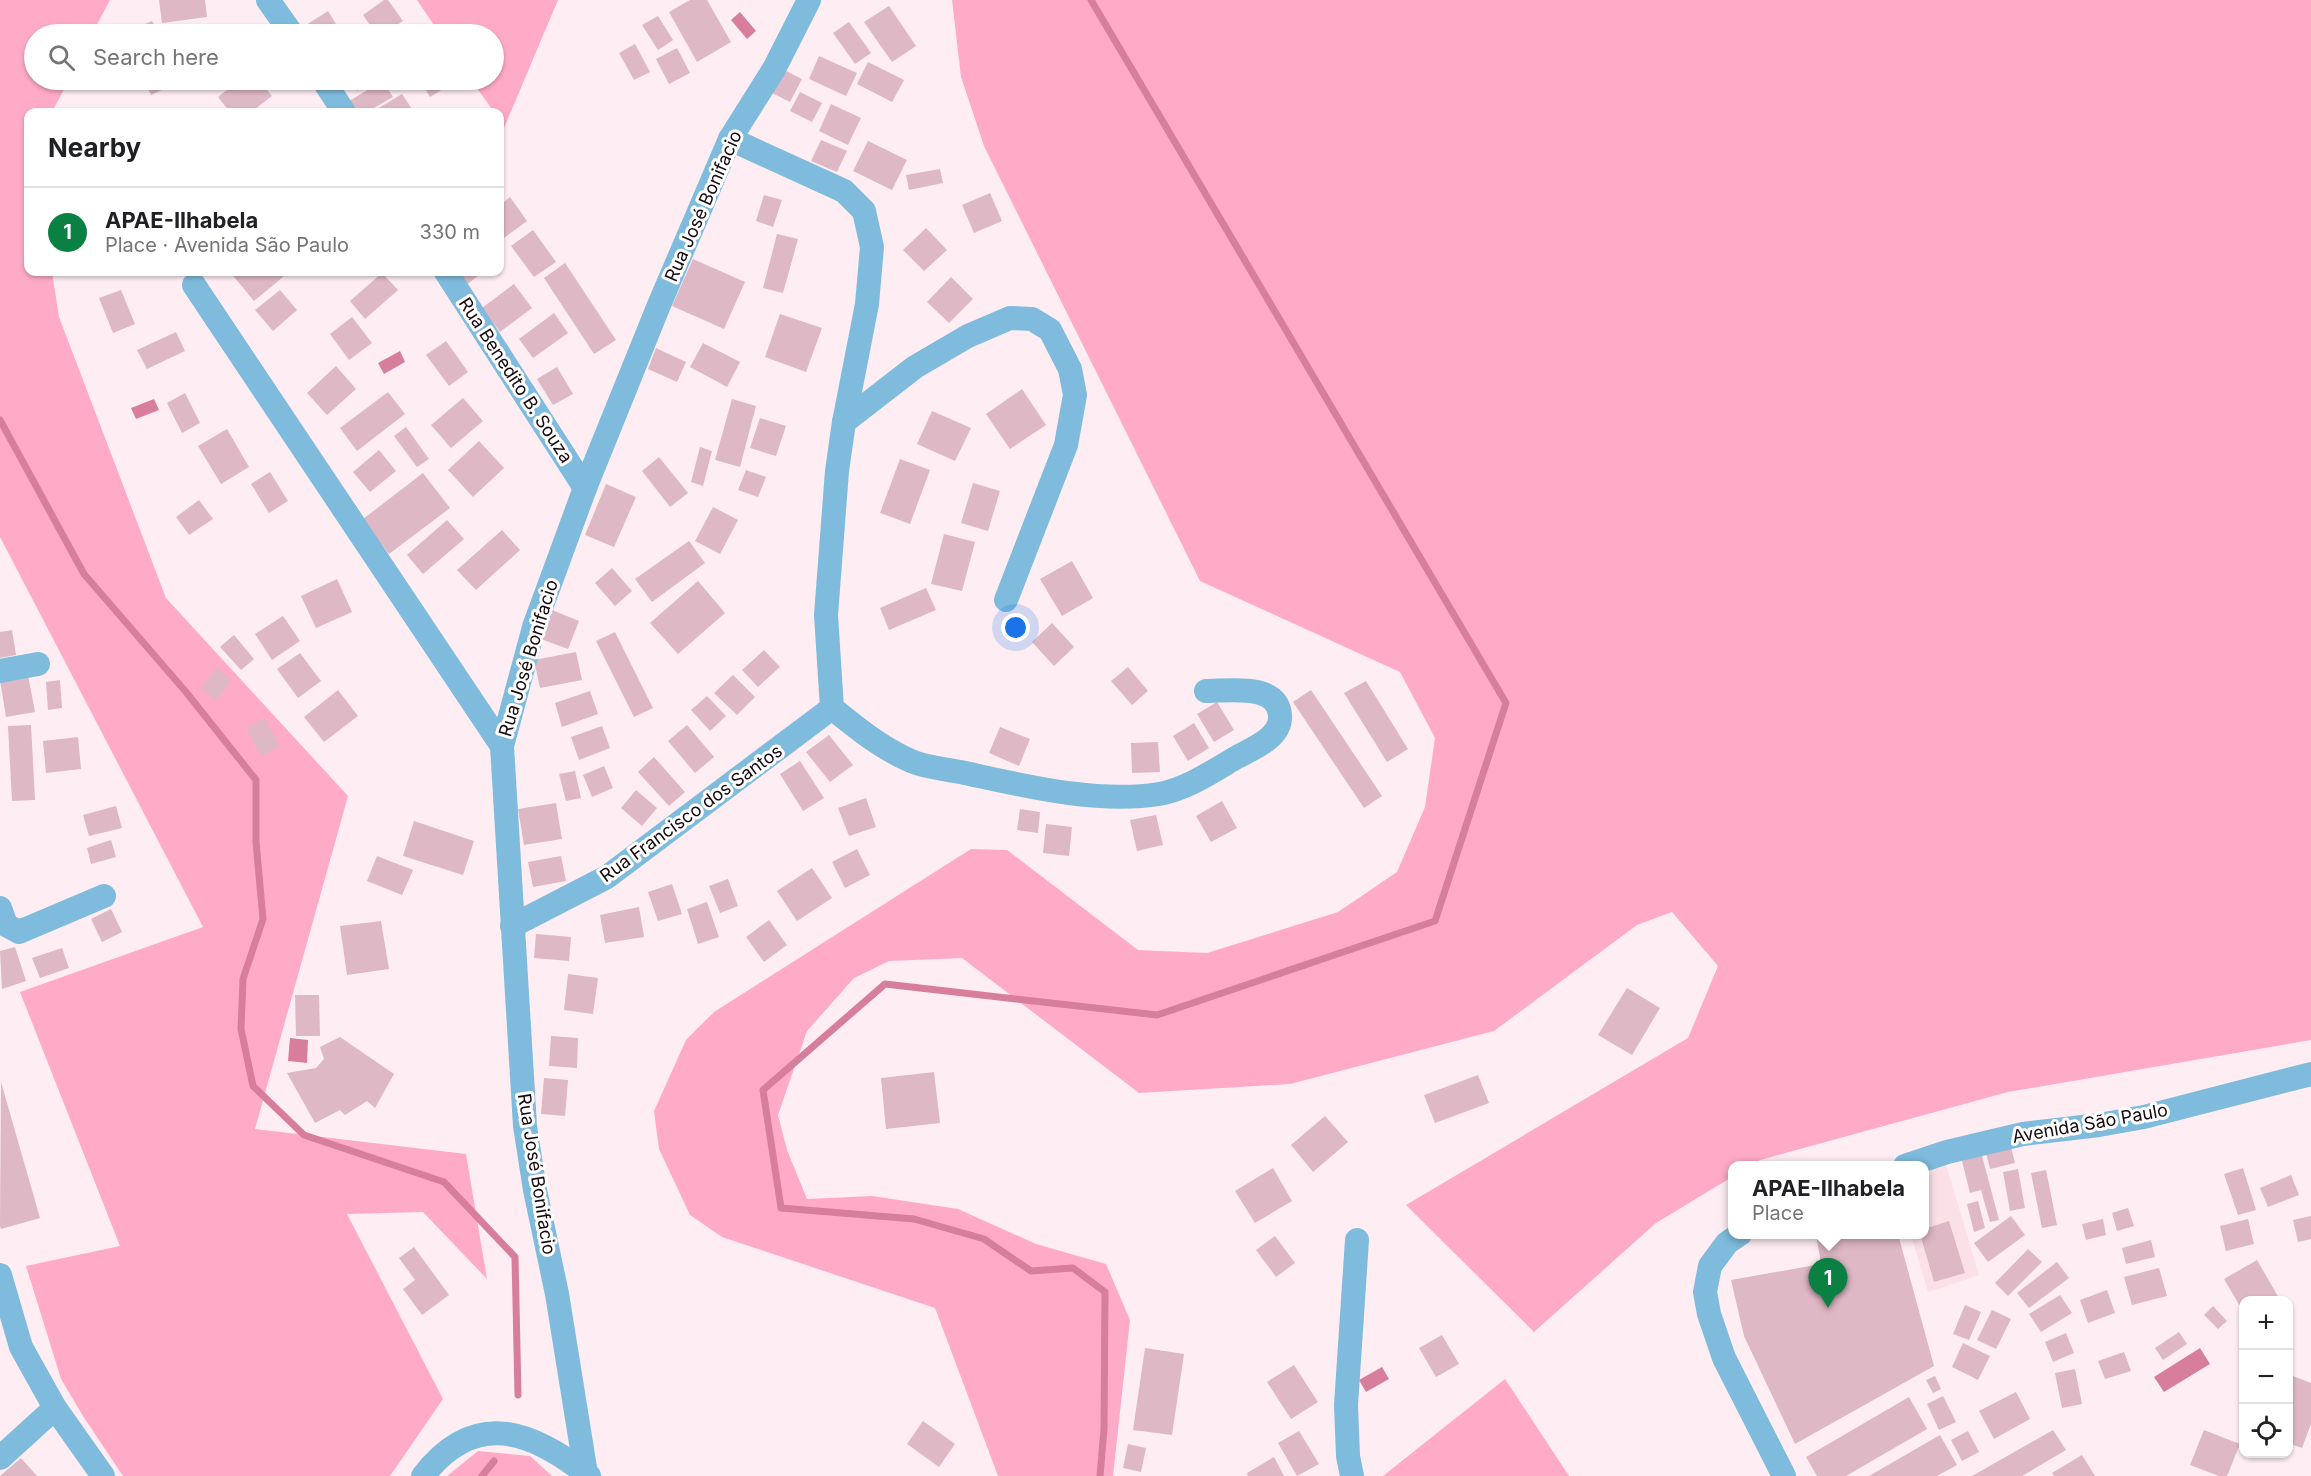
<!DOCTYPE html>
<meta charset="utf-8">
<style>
:root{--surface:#fff;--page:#f6f6f6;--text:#202124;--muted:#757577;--line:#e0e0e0;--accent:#0b8043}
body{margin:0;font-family:Inter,sans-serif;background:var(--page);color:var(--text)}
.controls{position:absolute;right:18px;bottom:18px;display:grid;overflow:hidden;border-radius:12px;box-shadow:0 2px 4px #0004}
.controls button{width:54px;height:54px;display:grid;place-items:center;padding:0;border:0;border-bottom:2px solid var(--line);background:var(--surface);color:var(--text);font:30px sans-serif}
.you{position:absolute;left:1016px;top:628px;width:21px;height:21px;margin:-15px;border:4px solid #fff;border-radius:50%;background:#1a73e8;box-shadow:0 0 0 9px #1a73e833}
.badge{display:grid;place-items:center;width:39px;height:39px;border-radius:50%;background:var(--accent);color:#fff;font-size:20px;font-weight:700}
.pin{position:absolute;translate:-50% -50px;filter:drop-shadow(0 2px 3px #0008)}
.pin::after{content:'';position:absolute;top:32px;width:21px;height:18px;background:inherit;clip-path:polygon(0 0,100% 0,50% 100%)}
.popup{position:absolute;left:1728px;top:1161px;width:201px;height:78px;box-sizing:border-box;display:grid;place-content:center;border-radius:12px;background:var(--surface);filter:drop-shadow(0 2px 4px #0005);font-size:20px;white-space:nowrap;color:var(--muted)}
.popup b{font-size:22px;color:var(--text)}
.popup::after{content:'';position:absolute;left:50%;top:100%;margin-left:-12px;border:12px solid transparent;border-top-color:var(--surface)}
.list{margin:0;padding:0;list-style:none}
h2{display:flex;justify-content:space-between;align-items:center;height:78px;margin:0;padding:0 24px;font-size:26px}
h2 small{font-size:20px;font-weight:400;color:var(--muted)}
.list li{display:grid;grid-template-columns:39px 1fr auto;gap:18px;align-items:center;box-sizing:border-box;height:90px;padding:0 24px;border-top:2px solid var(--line)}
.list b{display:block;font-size:22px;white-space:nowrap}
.list p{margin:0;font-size:20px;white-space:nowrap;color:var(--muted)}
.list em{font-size:20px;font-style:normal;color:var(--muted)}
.icon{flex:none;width:33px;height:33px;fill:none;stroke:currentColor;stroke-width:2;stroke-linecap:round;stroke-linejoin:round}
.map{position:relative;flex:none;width:2311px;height:1476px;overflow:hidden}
.search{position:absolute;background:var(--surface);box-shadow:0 2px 4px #0004;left:24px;top:24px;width:480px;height:66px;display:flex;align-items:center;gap:15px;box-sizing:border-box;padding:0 21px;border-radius:33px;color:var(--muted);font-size:22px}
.panel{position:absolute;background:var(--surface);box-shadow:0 2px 4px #0004;left:24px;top:108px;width:480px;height:168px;border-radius:12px}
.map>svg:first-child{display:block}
</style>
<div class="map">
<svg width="2311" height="1476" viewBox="0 0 2311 1476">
<rect width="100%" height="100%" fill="#feeef3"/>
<polygon fill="#fce0e8" points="1944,1158 1979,1275 1928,1292 1911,1235 1924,1234 1924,1166"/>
<g fill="#ffabc7">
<polygon points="0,0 110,0 92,34 34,34 34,80 69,80 52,112 28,112 28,272 52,272 59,317 166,598 348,796 255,1129 466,1154 487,1279 423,1212 347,1214 443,1399 390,1476 123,1476 83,1416 61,1379 26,1266 120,1246 20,992 203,927 0,537"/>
<polygon points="417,0 558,0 504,128 500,120 500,112 494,112 471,80 494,80 494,34 440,34"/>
<polygon points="952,0 2311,0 2311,1040 2008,1092 1760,1160 1751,1165 1732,1166 1732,1177 1656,1223 1534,1332 1406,1205 1688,1038 1718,966 1672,912 1637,925 1494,1031 1290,1084 1139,1093 962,958 889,961 854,978 807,1031 778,1115 787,1150 807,1199 872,1196 958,1209 1036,1244 1106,1264 1130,1320 1113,1476 998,1476 935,1308 722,1237 690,1215 659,1149 654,1111 686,1040 714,1012 971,849 1007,850 1138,950 1207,953 1338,912 1397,872 1425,807 1435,738 1400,672 1200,581 984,146 961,77"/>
<polygon points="1505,1379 1569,1476 1383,1476"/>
<polygon points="478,1451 530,1456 552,1476 447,1476"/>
</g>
<g fill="#d77e9d">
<polygon points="740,12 756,31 747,39 731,20"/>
<polygon points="400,351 405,362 384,374 378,363"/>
<polygon points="154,399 159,410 136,419 131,408"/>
<polygon points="290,1038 308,1040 307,1063 288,1061"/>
<polygon points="2200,1348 2210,1364 2164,1392 2154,1377"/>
<polygon points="1382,1367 1389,1379 1366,1392 1359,1380"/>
</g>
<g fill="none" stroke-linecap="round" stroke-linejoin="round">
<g stroke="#d77e9d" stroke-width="7">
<polyline points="1091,0 1506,703 1435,921 1157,1015 885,984 763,1090 781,1208 914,1219 984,1239 1031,1271 1073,1268 1105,1292 1104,1429 1100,1476"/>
<polyline points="0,420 84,574 186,692 256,780 256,842 263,919 243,979 241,1029 253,1086 304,1135 444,1182 515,1257 518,1395"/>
<polyline points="482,1476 494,1461"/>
</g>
</g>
<g fill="#deb8c4">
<polygon points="159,0 205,0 207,17 162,23"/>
<polygon points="384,0 388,0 403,21 383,34 376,34 363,15"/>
<polygon points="690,0 707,0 731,42 697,62 669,12"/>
<polygon points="889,6 916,46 892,62 864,22"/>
<polygon points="328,11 339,29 330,34 308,34 303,27"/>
<polygon points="658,16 673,40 658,50 642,25"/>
<polygon points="152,21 159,34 122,34"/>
<polygon points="849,22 871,53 855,64 833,33"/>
<polygon points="227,28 232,34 220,34"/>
<polygon points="409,28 413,34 397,34"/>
<polygon points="635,44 650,72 634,80 619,53"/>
<polygon points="677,48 690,73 669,84 656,59"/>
<polygon points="819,56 857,73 846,96 809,79"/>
<polygon points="868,62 904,80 892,102 857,84"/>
<polygon points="782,69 802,79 790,102 770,92"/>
<polygon points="144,80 184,80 151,95"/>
<polygon points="240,80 259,80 272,96 251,112 230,112 218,97"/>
<polygon points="350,80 375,80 357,91"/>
<polygon points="420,80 444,80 448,86 430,97"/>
<polygon points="383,81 393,97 367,112 356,112 349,101"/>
<polygon points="800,92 822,103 812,122 790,111"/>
<polygon points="402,94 414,112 372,112"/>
<polygon points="831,104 861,118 848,145 819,131"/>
<polygon points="821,140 847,151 837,172 811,161"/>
<polygon points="868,141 907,160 892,190 853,171"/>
<polygon points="940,169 943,183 909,190 906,175"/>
<polygon points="990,193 1002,221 974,233 962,205"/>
<polygon points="764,195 782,200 773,227 756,221"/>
<polygon points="510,197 527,221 500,241 500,205"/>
<polygon points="926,228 947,250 924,271 903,250"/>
<polygon points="533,230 556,262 534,277 511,246"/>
<polygon points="777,234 798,239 783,293 763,288"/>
<polygon points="693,259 745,282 724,329 672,306"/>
<polygon points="565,263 616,340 594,354 544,278"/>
<polygon points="230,272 289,272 254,301"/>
<polygon points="454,272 476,272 479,275 465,286"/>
<polygon points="382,273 398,290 365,319 350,301"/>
<polygon points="951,277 973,299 949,323 927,302"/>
<polygon points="514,284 532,308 500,332 482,308"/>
<polygon points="121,290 135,324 113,333 99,298"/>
<polygon points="280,290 297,310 273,331 255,310"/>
<polygon points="554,313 568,333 533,358 519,339"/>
<polygon points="780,314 822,328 806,372 765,357"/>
<polygon points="352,317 372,343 349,360 330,334"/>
<polygon points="176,332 185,351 147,369 137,350"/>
<polygon points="446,341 468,372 449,386 426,355"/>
<polygon points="703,343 740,362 727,387 690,367"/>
<polygon points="656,348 686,362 677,382 648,369"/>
<polygon points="336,366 356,389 327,415 307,393"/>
<polygon points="557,367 573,394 553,405 537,379"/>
<polygon points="1022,389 1046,425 1010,449 986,414"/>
<polygon points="388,392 405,414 357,451 340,428"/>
<polygon points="185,393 200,423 182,433 167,403"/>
<polygon points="463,398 483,421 451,448 431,425"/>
<polygon points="732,399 756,406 740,467 715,460"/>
<polygon points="932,411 971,428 955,461 917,444"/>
<polygon points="760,418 786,426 776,456 750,448"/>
<polygon points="406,427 429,459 417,467 394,436"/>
<polygon points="227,429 249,467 221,484 198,446"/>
<polygon points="479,441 504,468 473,497 448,470"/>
<polygon points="700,447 712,451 703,486 691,482"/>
<polygon points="379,450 396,471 370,492 353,472"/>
<polygon points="659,457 688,493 670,507 642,471"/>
<polygon points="900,459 930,470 910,524 880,513"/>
<polygon points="746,470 766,477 758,497 738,490"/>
<polygon points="270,472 288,501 269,513 251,484"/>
<polygon points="423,473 450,508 389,554 363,519"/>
<polygon points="973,483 1000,491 988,531 961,523"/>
<polygon points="606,484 636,497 614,547 585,535"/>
<polygon points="199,500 213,519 189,535 176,517"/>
<polygon points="713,507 738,520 720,554 695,541"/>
<polygon points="447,520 464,539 423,574 407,555"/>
<polygon points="502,530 520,550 476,590 457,570"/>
<polygon points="944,534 975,542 962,591 931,584"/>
<polygon points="689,541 705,563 652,602 635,579"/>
<polygon points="1072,561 1093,598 1062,616 1040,579"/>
<polygon points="612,568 632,591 615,606 595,583"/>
<polygon points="337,579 352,612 316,628 301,596"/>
<polygon points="698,581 725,613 678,654 650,623"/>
<polygon points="926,588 936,610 889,630 880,608"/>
<polygon points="552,610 579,621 568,649 541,639"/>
<polygon points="283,616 300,641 272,660 255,634"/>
<polygon points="1052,623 1074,647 1054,666 1032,642"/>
<polygon points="12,630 16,655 0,658 0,632"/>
<polygon points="615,632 653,708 634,717 596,641"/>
<polygon points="234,635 254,659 241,670 220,647"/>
<polygon points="764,650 780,667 758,687 742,670"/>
<polygon points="576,652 582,680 540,688 534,660"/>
<polygon points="300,653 321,681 298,698 277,669"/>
<polygon points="1128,667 1148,691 1132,705 1111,681"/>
<polygon points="216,668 232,680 216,700 201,689"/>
<polygon points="28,675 35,712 6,717 0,680"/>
<polygon points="733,675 755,697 737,715 714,693"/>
<polygon points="60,680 62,708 48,710 46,682"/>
<polygon points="1366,681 1408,749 1387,762 1344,693"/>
<polygon points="338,690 358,716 324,742 304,717"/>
<polygon points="1311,690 1382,796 1364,808 1293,702"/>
<polygon points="590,691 598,714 562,727 555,703"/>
<polygon points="707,696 726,716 710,731 691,710"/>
<polygon points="1217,702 1234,730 1214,742 1197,714"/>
<polygon points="265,718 280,746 261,756 246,728"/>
<polygon points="1194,723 1209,748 1188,761 1173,736"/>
<polygon points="31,725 35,800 12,801 8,726"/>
<polygon points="687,725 714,757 695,773 668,741"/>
<polygon points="602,726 610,748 579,760 571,737"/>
<polygon points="1000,727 1030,739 1019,766 989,753"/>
<polygon points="829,735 853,765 830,782 806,752"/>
<polygon points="78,737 81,769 46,773 43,741"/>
<polygon points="1158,742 1160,772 1132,773 1131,743"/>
<polygon points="654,757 685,792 669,806 638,772"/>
<polygon points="800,761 824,798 803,811 780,774"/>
<polygon points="604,766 613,788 592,797 583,775"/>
<polygon points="575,771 581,798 566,801 559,774"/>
<polygon points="636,790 657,808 642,826 621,808"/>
<polygon points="866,798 876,827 849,836 838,808"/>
<polygon points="1222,801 1237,828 1211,842 1196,816"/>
<polygon points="556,803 562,839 524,845 518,809"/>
<polygon points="116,806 122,828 89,836 83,815"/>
<polygon points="1020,809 1040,812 1038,833 1017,830"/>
<polygon points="1156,815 1163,845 1137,851 1130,820"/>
<polygon points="414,821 474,841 463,875 403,856"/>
<polygon points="1046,824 1072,827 1069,856 1043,853"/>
<polygon points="111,840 116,857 91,864 87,848"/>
<polygon points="857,849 870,875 845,888 832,862"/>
<polygon points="377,856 413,870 402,895 367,881"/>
<polygon points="561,856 566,881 533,887 528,862"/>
<polygon points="812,868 832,898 797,921 777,891"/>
<polygon points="728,879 738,906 720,913 709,886"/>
<polygon points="672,884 682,914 658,921 648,892"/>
<polygon points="707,902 719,937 698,944 687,909"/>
<polygon points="639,907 644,937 605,943 600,915"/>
<polygon points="111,909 122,932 102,942 91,919"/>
<polygon points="769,920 787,945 764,962 746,937"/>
<polygon points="381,921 389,969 347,975 340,926"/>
<polygon points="536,934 571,937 569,961 534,958"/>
<polygon points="15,947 26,981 2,989 0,951"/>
<polygon points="62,948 69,968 40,978 32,958"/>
<polygon points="568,974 598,978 593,1014 564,1010"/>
<polygon points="1627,988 1660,1008 1632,1055 1598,1035"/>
<polygon points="295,995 319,995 320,1036 296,1036"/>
<polygon points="551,1036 578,1038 577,1068 549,1066"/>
<polygon points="340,1037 394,1074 375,1108 367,1101 345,1115 340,1110 315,1123 287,1073 316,1068 324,1059 320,1047"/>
<polygon points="934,1072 940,1123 886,1129 881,1078"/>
<polygon points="1478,1075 1489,1103 1435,1123 1424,1095"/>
<polygon points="544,1078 568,1080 565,1116 541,1114"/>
<polygon points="1,1082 40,1218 1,1229 0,1227"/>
<polygon points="1325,1116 1348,1142 1313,1172 1291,1145"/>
<polygon points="2011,1147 2015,1163 1990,1169 1986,1153"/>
<polygon points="1981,1152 1999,1220 1990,1222 1981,1190 1970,1193 1961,1157"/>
<polygon points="1273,1168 1292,1201 1255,1223 1235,1191"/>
<polygon points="2243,1168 2256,1210 2238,1215 2224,1174"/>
<polygon points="2018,1169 2025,1208 2010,1211 2003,1172"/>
<polygon points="2046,1170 2057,1225 2042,1228 2031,1173"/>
<polygon points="2291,1175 2299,1195 2268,1207 2260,1188"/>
<polygon points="1978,1201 1985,1228 1974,1232 1967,1204"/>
<polygon points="2128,1208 2134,1226 2117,1231 2112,1213"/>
<polygon points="2011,1216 2025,1235 1988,1262 1974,1243"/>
<polygon points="2311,1216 2311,1239 2298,1242 2293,1220"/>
<polygon points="2103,1219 2106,1235 2086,1240 2082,1224"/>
<polygon points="2248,1219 2254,1244 2226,1251 2220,1226"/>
<polygon points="1949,1221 1965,1273 1934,1282 1920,1234 1924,1234 1924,1229"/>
<polygon points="1816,1234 1898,1234 1934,1366 1795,1444 1744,1336 1731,1280 1821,1264"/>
<polygon points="1275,1236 1295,1263 1276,1277 1256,1250"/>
<polygon points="2151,1240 2155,1257 2126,1264 2122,1248"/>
<polygon points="414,1247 449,1295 422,1315 403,1289 415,1280 399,1258"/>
<polygon points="2028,1249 2042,1262 2008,1296 1995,1283"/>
<polygon points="2257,1260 2280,1300 2244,1300 2244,1313 2224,1279"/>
<polygon points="2057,1262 2069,1278 2029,1308 2017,1293"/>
<polygon points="2159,1268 2167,1296 2132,1305 2124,1277"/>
<polygon points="2107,1290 2115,1313 2088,1323 2080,1300"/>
<polygon points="2060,1295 2072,1313 2041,1332 2029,1314"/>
<polygon points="1965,1305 1981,1312 1969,1340 1953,1334"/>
<polygon points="2213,1306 2227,1321 2218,1329 2204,1315"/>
<polygon points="1992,1310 2011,1319 1996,1349 1977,1340"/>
<polygon points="2179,1332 2187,1344 2163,1360 2155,1348"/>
<polygon points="2066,1333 2074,1353 2053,1362 2045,1342"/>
<polygon points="1442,1335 1459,1364 1436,1377 1419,1348"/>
<polygon points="1963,1343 1990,1356 1978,1380 1952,1367"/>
<polygon points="1145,1348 1184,1354 1172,1435 1133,1430"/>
<polygon points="2124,1352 2131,1371 2105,1379 2098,1361"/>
<polygon points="1294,1365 1318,1402 1291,1419 1267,1382"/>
<polygon points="2075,1369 2082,1404 2062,1408 2055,1373"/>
<polygon points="2288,1374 2311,1383 2311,1424 2302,1448 2288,1443"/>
<polygon points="1935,1376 1941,1389 1933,1393 1926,1380"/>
<polygon points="2016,1392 2030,1419 1994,1439 1979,1411"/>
<polygon points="1943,1396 1956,1422 1939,1430 1927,1404"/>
<polygon points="1909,1397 1927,1429 1846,1476 1817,1476 1806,1457"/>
<polygon points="923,1421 955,1444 939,1467 907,1444"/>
<polygon points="2053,1430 2066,1450 2022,1476 1972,1476"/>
<polygon points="2204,1430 2240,1444 2227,1476 2219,1476 2190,1465"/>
<polygon points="1299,1431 1319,1464 1297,1476 1278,1443"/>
<polygon points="1968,1431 1979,1452 1962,1461 1951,1440"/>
<polygon points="1940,1435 1957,1465 1937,1476 1869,1476"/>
<polygon points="1128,1444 1146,1448 1141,1472 1123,1468"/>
<polygon points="2082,1455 2095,1476 2054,1476 2052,1473"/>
<polygon points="1274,1457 1284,1476 1248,1476 1247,1473"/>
<polygon points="21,1458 37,1476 0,1476"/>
</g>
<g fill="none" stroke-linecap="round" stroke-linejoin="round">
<g stroke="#7ebbdc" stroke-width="24">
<polyline points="268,0 292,34"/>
<polyline points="323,80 344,112"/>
<path d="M730 139 844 191 864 211 872 247 867 304 844 422 837 471 826 615 832 708C857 728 881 748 911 761 927 768 948 769 965 773 1025 786 1098 804 1159 794 1187 789 1213 771 1237 757 1254 748 1282 737 1280 715 1277 683 1230 691 1206 691"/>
<polyline points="446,272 585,488"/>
<polyline points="194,285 502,746"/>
<polyline points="844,422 915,367 968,336 1010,318 1032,319 1050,330 1070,369 1075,395 1066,445 1006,600"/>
<polyline points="0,671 38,664"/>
<polyline points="0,908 6,925 19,932 104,896"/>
<polyline points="512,926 607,877 832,708"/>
<polyline points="1905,1166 1947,1152 2023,1134 2099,1125 2144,1117 2311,1074"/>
<polyline points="1740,1234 1727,1243 1710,1266 1705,1292 1709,1314 1724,1358 1784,1476"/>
<polyline points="0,1275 21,1347 55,1408 103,1476"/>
<polyline points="0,1458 55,1408"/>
<polyline points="586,1474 557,1294 535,1190 525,1126 502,746 534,627 585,488 659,305 730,139 774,69 809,0"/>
<path d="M423 1476C475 1409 531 1430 589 1476"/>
<polyline points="1352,1476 1348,1456 1346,1405 1357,1240"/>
</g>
</g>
<g text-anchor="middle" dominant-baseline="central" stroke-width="6" stroke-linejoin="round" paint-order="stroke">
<g font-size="18" fill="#15090d" stroke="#fff">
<text transform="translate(703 206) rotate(-66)">Rua José Bonifacio</text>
<text transform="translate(516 380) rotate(57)">Rua Benedito B. Souza</text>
<text transform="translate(528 658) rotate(-73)">Rua José Bonifacio</text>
<text transform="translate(691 813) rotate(-36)">Rua Francisco dos Santos</text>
<text transform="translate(2090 1123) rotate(-10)">Avenida São Paulo</text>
<text transform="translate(537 1174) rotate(81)">Rua José Bonifacio</text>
</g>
</g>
</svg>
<div class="controls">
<button>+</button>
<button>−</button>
<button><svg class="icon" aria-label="locate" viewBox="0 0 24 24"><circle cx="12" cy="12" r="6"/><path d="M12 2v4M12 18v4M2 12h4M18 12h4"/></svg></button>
</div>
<div class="you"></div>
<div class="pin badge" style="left:1828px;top:1308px">1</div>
<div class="popup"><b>APAE-Ilhabela</b>Place</div>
<div class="search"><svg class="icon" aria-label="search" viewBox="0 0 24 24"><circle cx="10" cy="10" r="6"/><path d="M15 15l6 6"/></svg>Search here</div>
<section class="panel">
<h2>Nearby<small></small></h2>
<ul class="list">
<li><span class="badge">1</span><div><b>APAE-Ilhabela</b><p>Place · Avenida São Paulo</p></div><em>330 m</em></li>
</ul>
</section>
</div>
